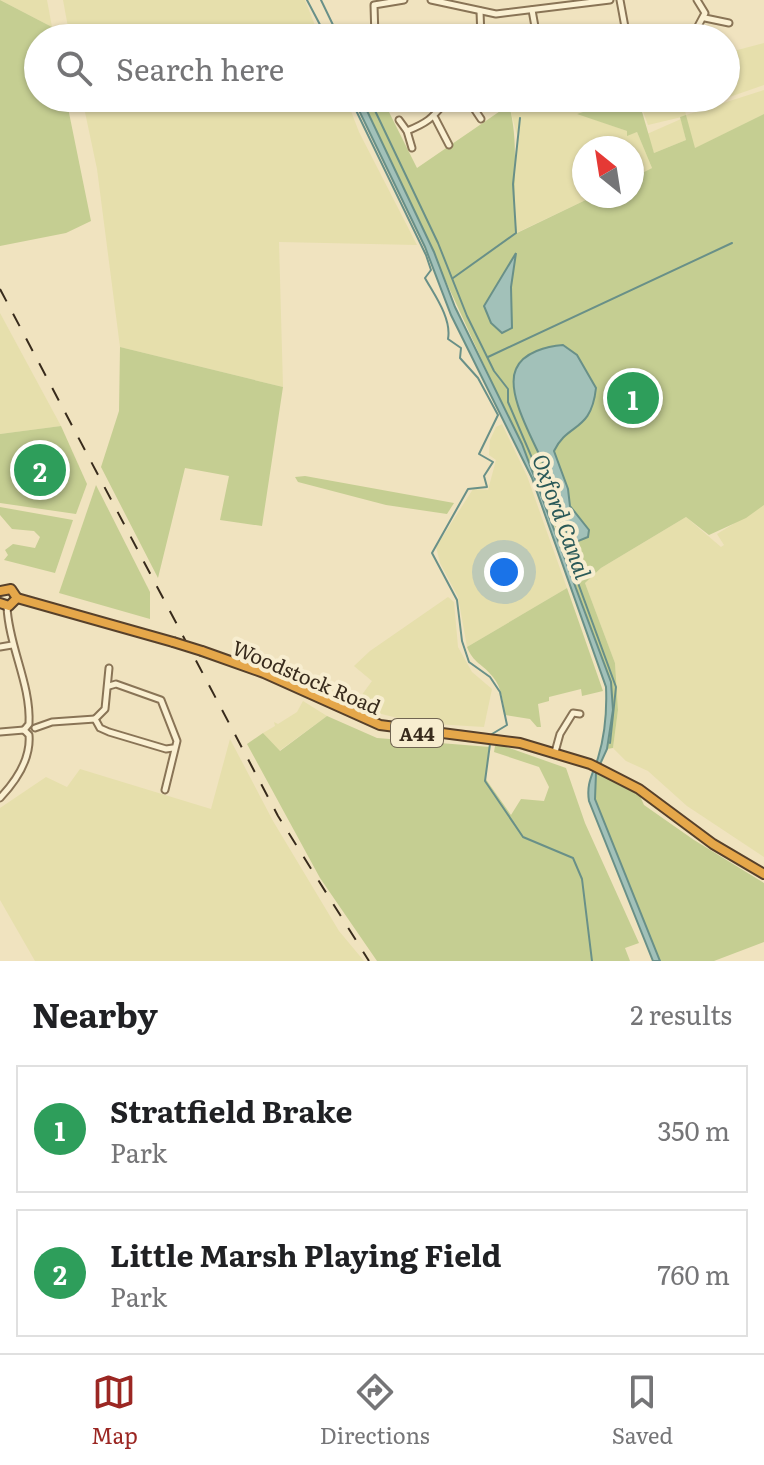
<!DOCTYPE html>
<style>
:root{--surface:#fff;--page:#f6f6f6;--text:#202124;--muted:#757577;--line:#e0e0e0;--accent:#9b2723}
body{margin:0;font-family:Literata,serif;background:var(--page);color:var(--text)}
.compass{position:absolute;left:572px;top:136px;width:72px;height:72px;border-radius:50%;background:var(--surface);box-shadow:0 2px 6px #0004;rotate:330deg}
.you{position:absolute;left:504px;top:572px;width:28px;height:28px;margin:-20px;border:6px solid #fff;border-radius:50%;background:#1a73e8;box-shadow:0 0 0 12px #1a73e833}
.badge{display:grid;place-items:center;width:52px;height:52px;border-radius:50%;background:var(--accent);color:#fff;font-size:26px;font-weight:700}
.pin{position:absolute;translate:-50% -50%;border:4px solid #fff;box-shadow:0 2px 8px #0006}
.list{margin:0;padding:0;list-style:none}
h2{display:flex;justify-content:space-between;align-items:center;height:104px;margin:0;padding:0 32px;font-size:34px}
h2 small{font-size:26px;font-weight:400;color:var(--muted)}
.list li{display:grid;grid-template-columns:52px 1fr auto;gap:24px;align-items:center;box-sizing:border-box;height:128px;margin:0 16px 16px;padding:0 16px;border:2px solid var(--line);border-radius:0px}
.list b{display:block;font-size:30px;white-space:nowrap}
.list p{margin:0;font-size:26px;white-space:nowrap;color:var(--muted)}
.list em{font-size:26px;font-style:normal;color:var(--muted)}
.icon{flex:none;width:44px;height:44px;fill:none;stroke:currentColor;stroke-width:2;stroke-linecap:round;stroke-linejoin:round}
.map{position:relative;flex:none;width:764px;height:961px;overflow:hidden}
.search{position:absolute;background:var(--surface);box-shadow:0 2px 6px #0004;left:24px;right:24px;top:24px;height:88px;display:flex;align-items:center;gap:20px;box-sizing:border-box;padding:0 28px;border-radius:44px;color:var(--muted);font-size:30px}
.sheet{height:392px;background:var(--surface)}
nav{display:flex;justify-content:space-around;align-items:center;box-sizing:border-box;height:112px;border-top:2px solid var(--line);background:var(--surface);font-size:22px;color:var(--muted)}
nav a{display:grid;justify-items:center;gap:4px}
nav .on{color:var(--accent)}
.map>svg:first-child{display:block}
</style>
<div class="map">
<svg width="764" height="961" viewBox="0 0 764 961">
<rect width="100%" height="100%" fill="#f0e3bf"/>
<g fill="#e6dfac">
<polygon points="0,0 47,0 52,27"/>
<polygon points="63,0 305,0 320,38 70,38"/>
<polygon points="764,43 764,85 695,109 684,106 686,115 764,90 764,114 694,149 686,116 648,125 638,98 726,98 726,53"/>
<polygon points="82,98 346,98 359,132 417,245 279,242 283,387 120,347 97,169"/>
<polygon points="526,98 625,98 579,114 627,131 627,135 637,132 652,168 632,178 632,148 584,148 584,196 594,196 516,233 513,184 517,135 509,105"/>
<polygon points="681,119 686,140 654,153 647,134"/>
<polygon points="0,313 61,426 0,434"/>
<polygon points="502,424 527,476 567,588 467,647 458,597 440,563 436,547 473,489 488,490 496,460 489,455 490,440 496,427"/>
<polygon points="764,505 764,857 687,806 648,771 626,761 613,748 618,710 615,663 585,583 601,568 686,517 721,547 724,545 717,534"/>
<polygon points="448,597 454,602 458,647 472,672 492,689 484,727 418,723 353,707 372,681 354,666 370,651"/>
<polygon points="303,701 327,716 279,751 263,733 275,726 274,722 278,724 297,712"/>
<polygon points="230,739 273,821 339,931 364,961 35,961 0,900 0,808 46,777 67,787 80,769 211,809"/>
</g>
<g fill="#c5ce92">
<polygon points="0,0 52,27 55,38 38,38 38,98 66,98 91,221 66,233 0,246"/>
<path d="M362 98H382L417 168 509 105C521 149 510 189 517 233L594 196H632V178L652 168 637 132 627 136V131L577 114 625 98H638L654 153 686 140 680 117 686 115 695 148 764 114V505L746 518 709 535 686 517 601 568 585 583 615 663 618 710 613 748 607 749 612 688 542 491Z"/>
<polygon points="120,347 283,387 262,526 220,520 229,476 185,468 158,578 101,467 119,411"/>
<polygon points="61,426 87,484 76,514 0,503 0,434"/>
<polygon points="305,476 454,503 447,514 386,505 298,482 295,477"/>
<polygon points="96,485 150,592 150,619 59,593"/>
<polygon points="0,507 73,520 55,573 4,560 8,555 5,550 13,544 35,548 40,537 34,531 12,529 0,515"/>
<path d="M567 588 603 691 582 696 581 689 549 697V701L538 704 541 727H537L530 719 505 715C503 702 502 688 493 677 483 664 473 663 467 647Z"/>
<polygon points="327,716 377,738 490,747 485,778 511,815 521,799 544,801 549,787 539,767 494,752 495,746 501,745 566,768 585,823 639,943 625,948 630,961 377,961 320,878 247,744 263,733 280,751"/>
<polygon points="597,771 639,794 644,805 694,840 764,883 764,942 714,961 660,961 600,815 594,794"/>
</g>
<g fill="#a2c1b9" stroke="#699088" stroke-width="2">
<path d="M353 98H361L434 252 455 307 522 444 611 682 613 710 607 749 596 773 595 799 660 961H653L589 801C586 783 593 774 598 758 605 735 607 710 606 687L532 478 451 315 425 247Z"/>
<polygon points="516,253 511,287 512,328 502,333 491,323 484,306"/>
<path d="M563 345 577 355 596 388C591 433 568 422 554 451L568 489 570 506 589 530 588 537 576 542C558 533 551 482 543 463 534 441 505 393 516 369 523 352 548 346 563 345Z"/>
</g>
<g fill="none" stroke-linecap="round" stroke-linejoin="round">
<g stroke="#699088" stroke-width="2">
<polyline points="307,0 327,38"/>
<polyline points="321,0 334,27"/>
<path d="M350 98 426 255 431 270 425 278C433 293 452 318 448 339L461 348 460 358 478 378 498 415 479 454 493 462 484 476 487 487 468 489 432 553 457 600 462 641 469 662 490 677 500 692 507 725 492 734"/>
<polyline points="369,98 438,243 467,316 494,371 508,389 508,402 538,472"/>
<polyline points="453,278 516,233 513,184 520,118"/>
<polyline points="488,357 732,243"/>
<polyline points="539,476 616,687 610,743"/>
<polyline points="490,744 485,781 523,837 573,858 582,879 592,961"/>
</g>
<g stroke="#897456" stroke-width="9">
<g id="minor">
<polyline points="431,0 496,14 610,0"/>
<polyline points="620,0 627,38"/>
<polyline points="532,10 537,38"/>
<polyline points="480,11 481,38"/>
<polyline points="705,18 729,23"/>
<polyline points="375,38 374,5 404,0"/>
<polyline points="640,38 697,28 705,13 697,0"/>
<polyline points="467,98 481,119"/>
<polyline points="435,118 449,145"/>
<path d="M399 120 407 131C432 121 433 116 449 98"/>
<polyline points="407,131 412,148"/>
<path d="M7 607C9 647 31 684 29 724L24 730"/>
<polyline points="0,647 12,645"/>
<polyline points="109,686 116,684 161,700 177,741 165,790"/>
<polyline points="95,719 100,728 109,732 166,749 173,748"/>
<polyline points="95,719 105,709 109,668"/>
<polyline points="35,728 52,722 95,719"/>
<polyline points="0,732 24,730"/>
<polyline points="555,752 560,734 573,713 580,714"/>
<path d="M0 798C16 781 31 759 29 735L24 730"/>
</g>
</g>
<g stroke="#57412b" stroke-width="12">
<g id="highway">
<polyline points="0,591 11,589 17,598"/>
<polyline points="17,598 173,642"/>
<polyline points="0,603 9,606 17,598"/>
<polyline points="202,651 264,673 380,725 520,743 590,764 639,789 713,844 764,874"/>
</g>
</g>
<use href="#minor" stroke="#faf0d2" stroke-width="5"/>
<use href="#highway" stroke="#e5a74a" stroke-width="8"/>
<polyline stroke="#382b1c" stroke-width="2" stroke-dasharray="14 14" stroke-linecap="butt" points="0,289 278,816 369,961"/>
<g stroke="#57412b" stroke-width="12" stroke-linecap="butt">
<polyline id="highway-bridge" points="173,642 202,651"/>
</g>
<use href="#highway-bridge" stroke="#e5a74a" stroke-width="8"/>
</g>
<g text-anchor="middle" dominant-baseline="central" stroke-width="8" stroke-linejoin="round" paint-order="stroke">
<rect fill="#f7edcf" stroke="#716552" stroke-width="2" x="391" y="719" width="52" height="28" rx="6"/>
<g font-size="18" font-weight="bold" fill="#382b1c">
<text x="417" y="733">A44</text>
</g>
<g font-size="20" fill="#382b1c" stroke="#f7edcf">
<text transform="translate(307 676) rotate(23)">Woodstock Road</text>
</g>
<g font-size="22" font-style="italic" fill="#2a5958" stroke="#f7edcf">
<text transform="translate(563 516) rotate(70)">Oxford Canal</text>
</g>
</g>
</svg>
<svg class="compass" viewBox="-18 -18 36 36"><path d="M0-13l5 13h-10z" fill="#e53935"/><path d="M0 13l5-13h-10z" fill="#757577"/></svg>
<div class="you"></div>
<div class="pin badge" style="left:633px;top:398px;background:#2e9e5b">1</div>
<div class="pin badge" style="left:40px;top:470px;background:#2e9e5b">2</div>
<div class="search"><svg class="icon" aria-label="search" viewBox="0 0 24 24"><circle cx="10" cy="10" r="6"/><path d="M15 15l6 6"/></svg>Search here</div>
</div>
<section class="sheet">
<h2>Nearby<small>2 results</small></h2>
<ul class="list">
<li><span class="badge" style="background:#2e9e5b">1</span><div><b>Stratfield Brake</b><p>Park</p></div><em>350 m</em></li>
<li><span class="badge" style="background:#2e9e5b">2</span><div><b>Little Marsh Playing Field</b><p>Park</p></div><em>760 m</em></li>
</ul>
</section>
<nav>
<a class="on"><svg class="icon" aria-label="map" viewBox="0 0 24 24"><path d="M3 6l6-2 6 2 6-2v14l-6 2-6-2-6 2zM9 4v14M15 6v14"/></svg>Map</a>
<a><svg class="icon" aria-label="directions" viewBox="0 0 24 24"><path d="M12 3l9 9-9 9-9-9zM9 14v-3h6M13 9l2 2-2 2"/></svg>Directions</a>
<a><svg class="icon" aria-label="saved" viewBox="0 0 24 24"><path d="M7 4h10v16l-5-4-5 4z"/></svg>Saved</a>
</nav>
